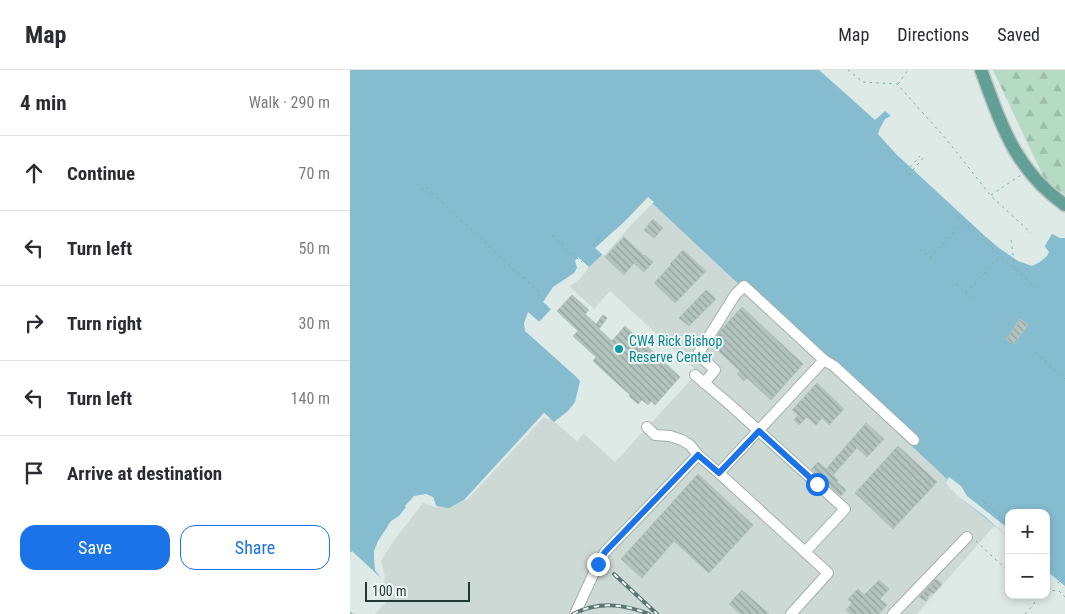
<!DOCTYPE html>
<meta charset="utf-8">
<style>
:root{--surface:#fff;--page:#f7f7f7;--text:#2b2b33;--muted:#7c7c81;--line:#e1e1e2;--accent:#1a73e8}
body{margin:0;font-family:"Roboto Condensed",sans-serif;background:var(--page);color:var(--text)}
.controls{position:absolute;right:15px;bottom:15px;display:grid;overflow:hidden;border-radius:10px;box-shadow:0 2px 8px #0003}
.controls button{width:45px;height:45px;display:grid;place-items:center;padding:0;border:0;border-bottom:1px solid var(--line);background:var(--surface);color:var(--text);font:25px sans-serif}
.scale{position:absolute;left:15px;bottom:12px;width:105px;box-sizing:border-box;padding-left:5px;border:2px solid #1f3935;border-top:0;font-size:14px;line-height:18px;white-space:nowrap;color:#1f3935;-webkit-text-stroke:4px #eef6f3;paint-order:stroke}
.stop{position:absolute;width:15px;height:15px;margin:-11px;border:4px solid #1a73e8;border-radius:50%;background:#fff}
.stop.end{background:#1a73e8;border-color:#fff;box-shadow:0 1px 5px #0008}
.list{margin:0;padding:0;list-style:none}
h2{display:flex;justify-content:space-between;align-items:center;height:65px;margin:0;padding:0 20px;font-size:21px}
h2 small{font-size:16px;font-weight:400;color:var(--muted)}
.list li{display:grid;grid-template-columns:32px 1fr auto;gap:15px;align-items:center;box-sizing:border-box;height:75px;padding:0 20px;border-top:1px solid var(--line)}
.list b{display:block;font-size:19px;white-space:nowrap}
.list em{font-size:16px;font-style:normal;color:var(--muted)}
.actions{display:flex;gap:10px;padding:15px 20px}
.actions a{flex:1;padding:11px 0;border:1px solid var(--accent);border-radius:15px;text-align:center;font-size:18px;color:var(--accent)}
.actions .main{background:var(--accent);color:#fff}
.icon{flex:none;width:28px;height:28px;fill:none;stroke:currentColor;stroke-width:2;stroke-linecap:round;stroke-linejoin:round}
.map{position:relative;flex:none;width:715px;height:544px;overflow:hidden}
header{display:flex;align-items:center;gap:30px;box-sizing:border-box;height:70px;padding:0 25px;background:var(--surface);border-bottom:1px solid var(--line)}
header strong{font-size:24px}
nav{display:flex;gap:28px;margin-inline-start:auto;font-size:18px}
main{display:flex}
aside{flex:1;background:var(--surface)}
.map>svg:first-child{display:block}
</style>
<header>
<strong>Map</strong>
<nav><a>Map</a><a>Directions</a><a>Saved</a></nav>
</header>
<main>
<aside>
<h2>4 min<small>Walk · 290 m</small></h2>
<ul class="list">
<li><svg class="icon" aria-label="ahead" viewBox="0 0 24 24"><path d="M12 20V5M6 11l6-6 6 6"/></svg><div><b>Continue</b></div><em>70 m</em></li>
<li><svg class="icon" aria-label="left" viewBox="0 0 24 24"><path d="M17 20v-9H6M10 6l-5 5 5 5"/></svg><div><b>Turn left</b></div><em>50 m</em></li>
<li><svg class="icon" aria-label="right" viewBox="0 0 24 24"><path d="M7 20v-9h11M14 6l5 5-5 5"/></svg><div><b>Turn right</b></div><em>30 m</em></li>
<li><svg class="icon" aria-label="left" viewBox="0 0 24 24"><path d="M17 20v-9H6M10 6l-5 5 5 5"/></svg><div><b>Turn left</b></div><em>140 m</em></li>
<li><svg class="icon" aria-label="arrive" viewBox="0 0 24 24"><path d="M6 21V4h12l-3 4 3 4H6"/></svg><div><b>Arrive at destination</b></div></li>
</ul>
<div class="actions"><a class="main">Save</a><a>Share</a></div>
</aside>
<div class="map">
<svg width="715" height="544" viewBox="0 0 715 544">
<defs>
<pattern id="forest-firs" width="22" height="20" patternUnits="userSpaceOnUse" patternTransform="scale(1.25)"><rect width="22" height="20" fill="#b6dbc4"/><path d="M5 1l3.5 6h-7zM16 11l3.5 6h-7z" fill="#9cbda9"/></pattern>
<pattern id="building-back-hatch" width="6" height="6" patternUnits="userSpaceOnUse" patternTransform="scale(1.25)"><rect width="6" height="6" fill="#b3c4bf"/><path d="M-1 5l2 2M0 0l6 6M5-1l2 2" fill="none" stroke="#91a09c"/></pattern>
</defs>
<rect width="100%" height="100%" fill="#deeae6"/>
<polygon fill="#ccd9d5" points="301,132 611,394 608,426 645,455 567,544 22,544 34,512 28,490 72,430 194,343 227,371 234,364 265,392 348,302 260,221 244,239 219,216"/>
<polygon fill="url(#forest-firs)" points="643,0 715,0 715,125 695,110"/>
<path fill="#85bcd0" d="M0 0H469L525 50 535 41 541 46 537 51 538 63 642 160 677 184H690L702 164 710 168H715V516L698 502 696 497V443H659V463L656 465C636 448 614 432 595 413L597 409 301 132 254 183 223 212 198 237 201 239 189 252 191 259 186 262 230 311 225 332 218 341 204 352 194 343 115 429 99 438 87 436 72 430 28 490 34 512 43 521 22 544H0Z"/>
<g fill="#deeae6">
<polygon points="541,46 539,57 540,61 576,96 611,125 650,164 676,182 683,183 689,182 693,174 699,182 697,186 690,192 682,196 668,191 649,178 636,167 546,84 528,64 530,58 535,49"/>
<polygon points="298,127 304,132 281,155 254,186 245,178 274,152"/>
<polygon points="228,187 239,197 230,209 220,216 200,238 193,232 203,217 224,203 227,198 225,191"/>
<polygon points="178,242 193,255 193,260 189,263 194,270 211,281 232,309 232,312 175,261 174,253"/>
<polygon points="194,343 200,348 198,350 194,347 117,430 115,429"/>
<polygon points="599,407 611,416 617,426 659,459 659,463 656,465 633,445 608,426 595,413"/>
<polygon points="76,424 83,427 87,438 73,433 45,469 31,491 35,506 34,512 45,522 25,544 4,544 0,542 0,483 2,481 31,508 25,500 24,488 24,481 28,471 41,451 49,446 56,437 55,436 64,426"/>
</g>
<g fill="url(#building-back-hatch)" stroke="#b0c3bd">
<polygon points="303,149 313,158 304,168 294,160"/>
<polygon points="274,167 294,186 295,185 303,192 294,202 284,193 274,205 255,187"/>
<polygon points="333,180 356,201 325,233 304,213 321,195 320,194"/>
<polygon points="356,220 366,229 339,256 329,248"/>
<polygon points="222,225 239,240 235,244 246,254 253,245 257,248 249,259 262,271 275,256 330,307 305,335 301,331 298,335 292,330 288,334 279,326 280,325 243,291 246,287 223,266 228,261 207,241"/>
<polygon points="392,237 453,294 421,330 397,308 394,311 387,304 390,301 362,275 371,260"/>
<polygon points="670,249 678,255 664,274 656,269"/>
<polygon points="467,313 494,339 479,355 472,348 466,355 457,347 449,355 444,350 448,345 442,340"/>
<polygon points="516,353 534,369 517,387 507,378 483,405 488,410 487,412 496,420 491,426 461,399 468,392 476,399"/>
<polygon points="548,376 587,412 543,459 505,423"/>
<polygon points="348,404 403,455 359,503 324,471 292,508 271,489"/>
<polygon points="586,509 592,514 583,524 581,522 576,531 569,527"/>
<polygon points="529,510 539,519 530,529 537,535 529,544 500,544 496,540 502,533 498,529 508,519 514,525"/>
<polygon points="392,520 419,544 390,544 379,534"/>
</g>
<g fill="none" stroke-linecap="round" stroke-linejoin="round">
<g stroke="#a1b1ad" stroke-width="12">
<g id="minor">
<polyline points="474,290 484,296 564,370"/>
<polyline points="345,305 378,333 495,439 455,482"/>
<polyline points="354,313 365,300 348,284 385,225 394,216 474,290 369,403"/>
<polyline points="297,357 305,365 320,366 332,370 340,375 348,385 369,403 478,503 441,544"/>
<polyline points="225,544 248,494 255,482 348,385"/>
<polyline points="543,544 617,467"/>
</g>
</g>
<g stroke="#bcc4c2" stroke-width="15">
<path id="major" d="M631 0C651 54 665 100 715 135"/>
</g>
<g stroke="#7eaea4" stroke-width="1" stroke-dasharray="2.5 4" stroke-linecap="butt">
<polyline points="498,0 513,12 547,14 597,70 641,126 681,163"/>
<polyline points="548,14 558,0"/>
<polyline points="556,102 570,86"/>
<polyline points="559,105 573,88"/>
<polyline points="72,120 75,116 82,123"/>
<polyline points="82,123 173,208"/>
<polyline points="641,125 671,105"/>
<polyline points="608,147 686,218"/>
<polyline points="202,165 221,183"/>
<polyline points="661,170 665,198"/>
<polyline points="243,176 249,168"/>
<polyline points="570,179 589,196"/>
<polyline points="222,183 231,192 232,191"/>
<polyline points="580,188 613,152"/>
<polyline points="173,207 191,224 188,227"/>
<polyline points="606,214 625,231"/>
<polyline points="616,223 649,187"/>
<polyline points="685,282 715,309"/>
<polyline points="634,432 659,455"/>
<polyline points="626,471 659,502"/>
<polyline points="708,513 715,506"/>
<polyline points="696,520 709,521 715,527"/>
<polyline points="675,544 684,534 686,525"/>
</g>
<use href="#minor" stroke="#fff" stroke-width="10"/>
<use href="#major" stroke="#62a097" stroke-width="12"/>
<g stroke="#597571" stroke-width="4">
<g id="rail">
<polyline points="264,504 307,544"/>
<path d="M223 544C249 531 273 534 299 544"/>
</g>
</g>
<use href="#rail" stroke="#eef6f3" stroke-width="2" stroke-dasharray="5.5" stroke-linecap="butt"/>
</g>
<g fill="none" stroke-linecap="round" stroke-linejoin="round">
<polyline stroke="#1a73e8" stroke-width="6" points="248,494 255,482 348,385 369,403 409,361 467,414"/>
</g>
<circle fill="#0f9aa8" stroke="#eef6f3" stroke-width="2" cx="269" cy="279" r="5"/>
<g text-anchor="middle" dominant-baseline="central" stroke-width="4" stroke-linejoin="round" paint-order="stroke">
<g font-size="14" fill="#0d838f" stroke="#eef6f3" text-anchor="start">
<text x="279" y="271">CW4 Rick Bishop<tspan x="279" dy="16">Reserve Center</tspan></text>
</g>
</g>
</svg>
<div class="controls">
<button>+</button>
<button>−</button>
</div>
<div class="scale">100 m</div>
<div class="stop" style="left:467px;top:414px"></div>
<div class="stop end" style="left:248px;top:494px"></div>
</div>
</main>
